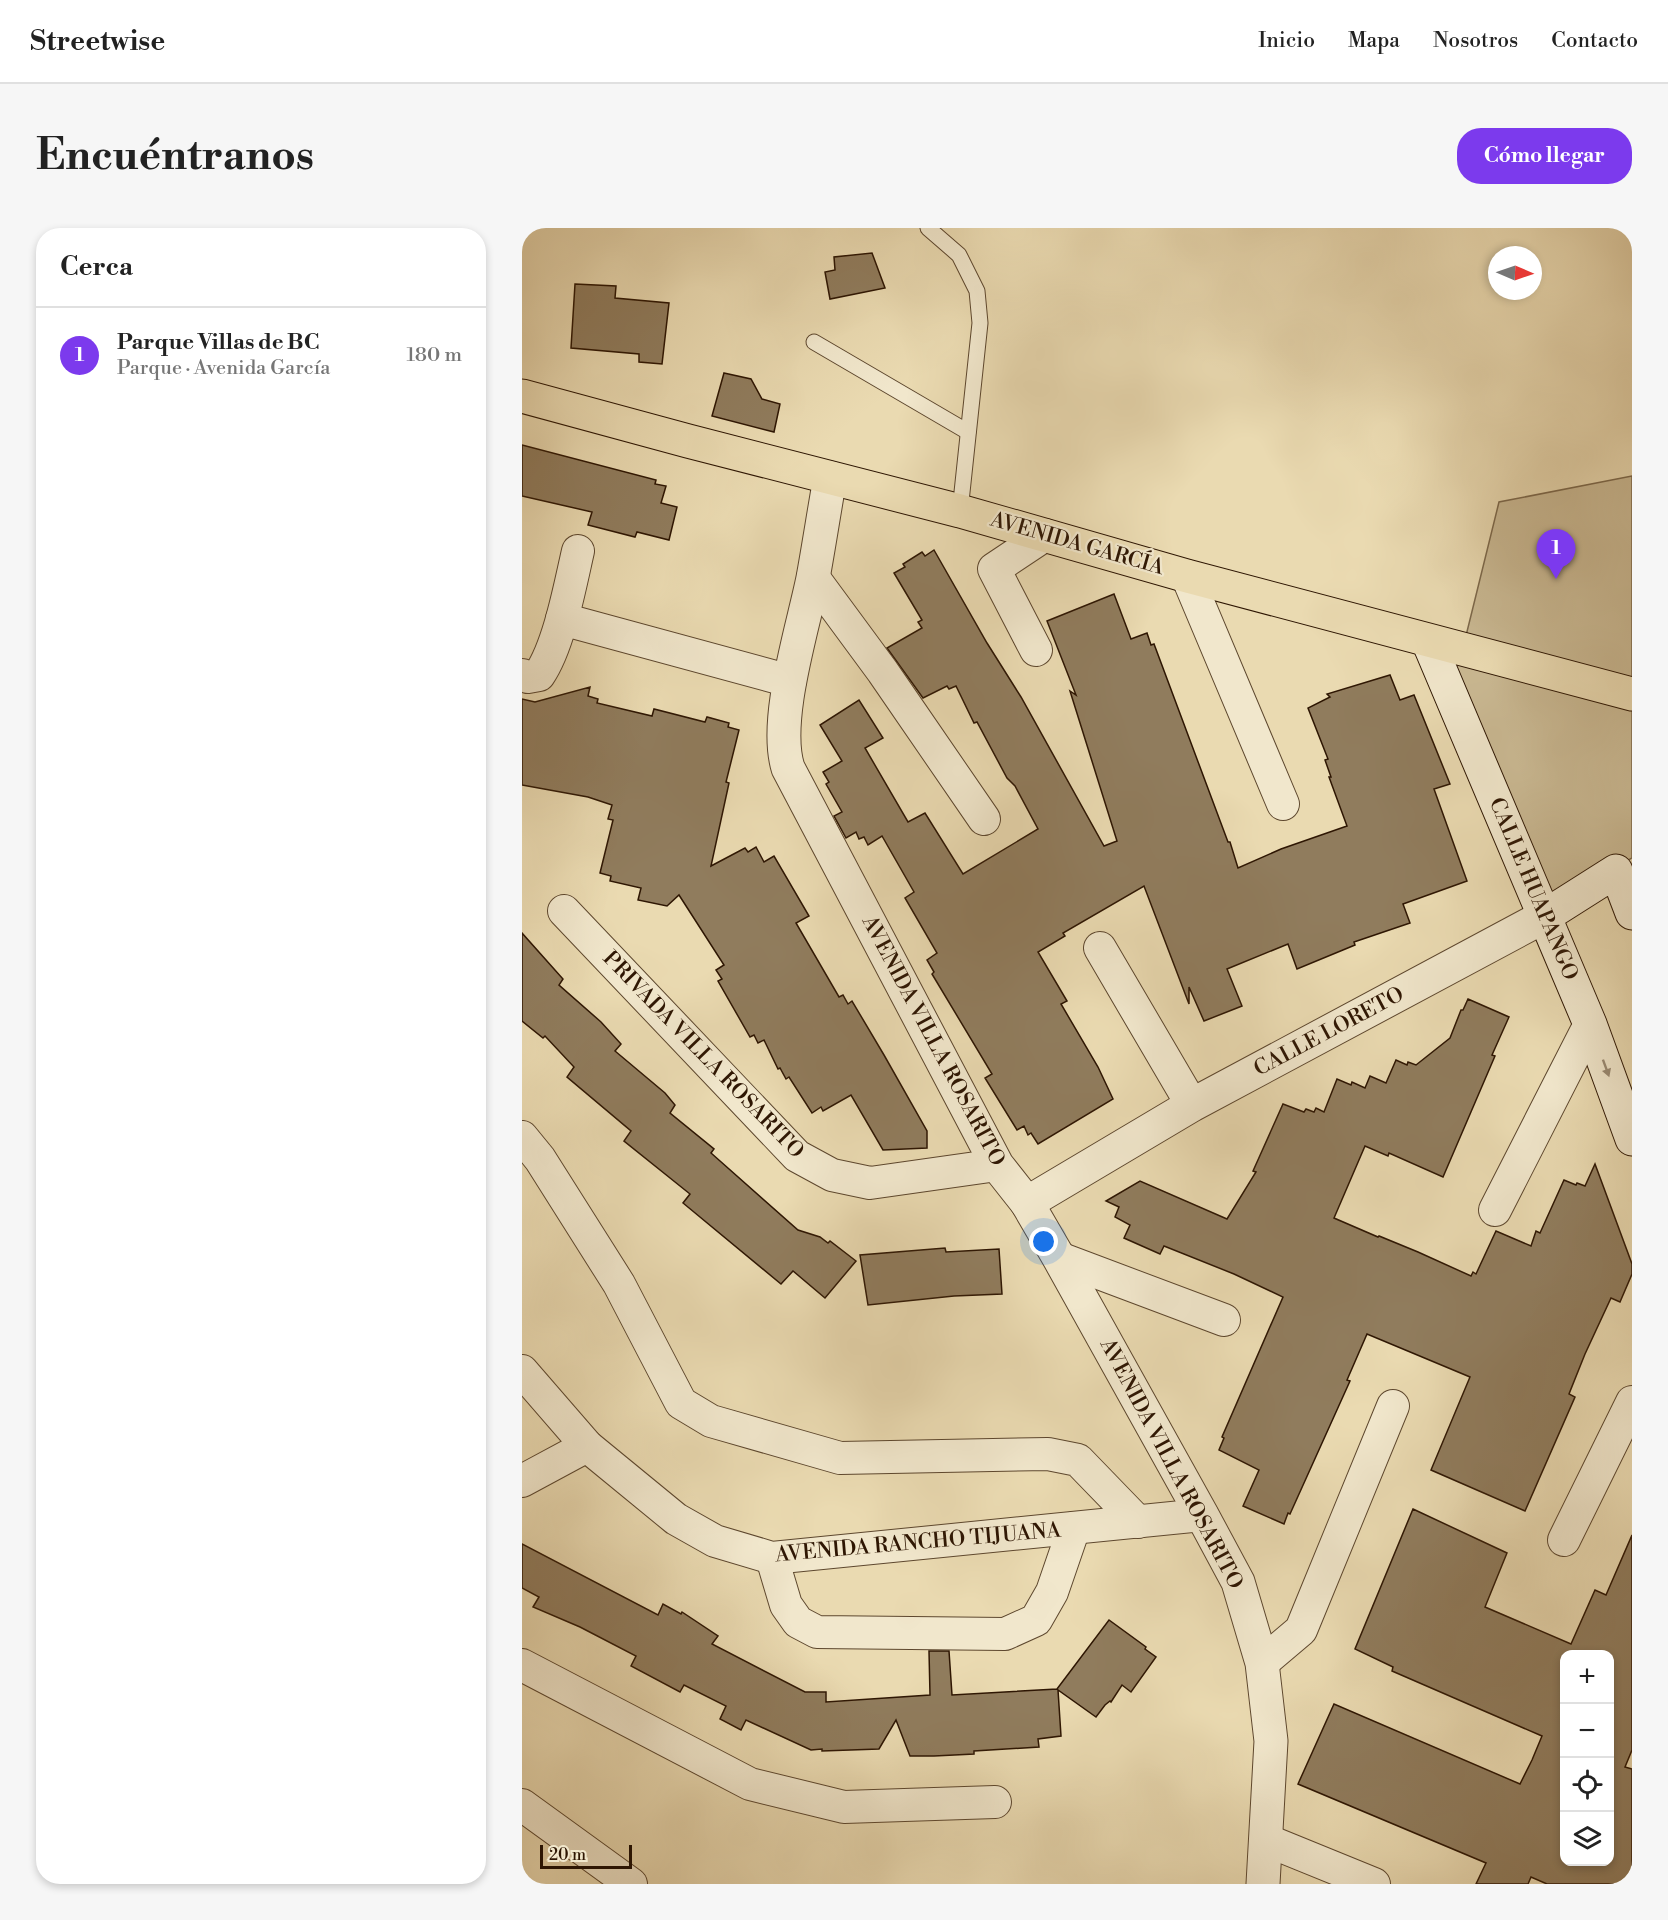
<!DOCTYPE html>
<html lang="es">
<meta charset="utf-8">
<style>
:root{--surface:#fff;--page:#f6f6f6;--text:#222;--muted:#767676;--line:#e0e0e0;--accent:#7c3aed}
body{margin:0;font-family:"Libre Bodoni",serif;background:var(--page);color:var(--text)}
.controls{position:absolute;right:18px;bottom:18px;display:grid;overflow:hidden;border-radius:12px;box-shadow:0 3px 9px #0003}
.controls button{width:54px;height:54px;display:grid;place-items:center;padding:0;border:0;border-bottom:2px solid var(--line);background:var(--surface);color:var(--text);font:30px sans-serif}
.compass{position:absolute;left:966px;top:18px;width:54px;height:54px;border-radius:50%;background:var(--surface);box-shadow:0 3px 9px #0003;rotate:92deg}
.scale{position:absolute;left:18px;bottom:15px;width:92px;box-sizing:border-box;padding-left:6px;border:3px solid #2e1603;border-top:0;font-size:16px;line-height:21px;white-space:nowrap;color:#2e1603;-webkit-text-stroke:4px #f1e7cc;paint-order:stroke}
.you{position:absolute;left:522px;top:1014px;width:21px;height:21px;margin:-15px;border:4px solid #fff;border-radius:50%;background:#1a73e8;box-shadow:0 0 0 9px #1a73e833}
.badge{display:grid;place-items:center;width:39px;height:39px;border-radius:50%;background:var(--accent);color:#fff;font-size:20px;font-weight:700}
.pin{position:absolute;translate:-50% -50px;filter:drop-shadow(0 2px 3px #0008)}
.pin::after{content:'';position:absolute;top:32px;width:21px;height:18px;background:inherit;clip-path:polygon(0 0,100% 0,50% 100%)}
.list{margin:0;padding:0;list-style:none}
h2{display:flex;justify-content:space-between;align-items:center;height:78px;margin:0;padding:0 24px;font-size:26px}
h2 small{font-size:20px;font-weight:400;color:var(--muted)}
.list li{display:grid;grid-template-columns:39px 1fr auto;gap:18px;align-items:center;box-sizing:border-box;height:96px;padding:0 24px;border-top:2px solid var(--line)}
.list b{display:block;font-size:22px;white-space:nowrap}
.list p{margin:0;font-size:20px;white-space:nowrap;color:var(--muted)}
.list em{font-size:20px;font-style:normal;color:var(--muted)}
.icon{flex:none;width:33px;height:33px;fill:none;stroke:currentColor;stroke-width:2;stroke-linecap:round;stroke-linejoin:round}
.map{position:relative;flex:none;width:1110px;height:1656px;overflow:hidden;border-radius:24px}
header{display:flex;align-items:center;gap:36px;box-sizing:border-box;height:84px;padding:0 30px;background:var(--surface);border-bottom:2px solid var(--line)}
header strong{font-size:28px}
nav{display:flex;gap:33px;margin-inline-start:auto;font-size:21px}
.intro{display:flex;align-items:center;justify-content:space-between;box-sizing:border-box;height:144px;padding:0 36px}
h1{margin:0;font-size:42px}
.button{padding:15px 27px;border-radius:24px;background:var(--accent);color:#fff;font-size:21px;font-weight:700}
main{display:flex;gap:36px;padding:0 36px}
aside{flex:1;background:var(--surface);border-radius:24px;box-shadow:0 3px 9px #0003}
.map>svg:first-child{display:block}
</style>
<header>
<strong>Streetwise</strong>
<nav><a>Inicio</a><a>Mapa</a><a>Nosotros</a><a>Contacto</a></nav>
</header>
<div class="intro"><h1>Encuéntranos</h1><a class="button">Cómo llegar</a></div>
<main>
<aside>
<h2>Cerca<small></small></h2>
<ul class="list">
<li><span class="badge">1</span><div><b>Parque Villas de BC</b><p>Parque · Avenida García</p></div><em>180 m</em></li>
</ul>
</aside>
<div class="map">
<svg width="1110" height="1656" viewBox="0 0 1110 1656">
<rect width="100%" height="100%" fill="#eadab1"/>
<filter id="stains"><feTurbulence type="fractalNoise" baseFrequency=".00333" numOctaves="4"/><feColorMatrix values="0 0 0 0 .2 0 0 0 0 .09 0 0 0 0 .02 0 0 0 .5 -.17"/></filter>
<radialGradient id="worn" r=".72"><stop offset=".6" stop-color="#630" stop-opacity="0"/><stop offset="1" stop-color="#630" stop-opacity=".3"/></radialGradient>
<polygon fill="#cab993" stroke="#7c684b" stroke-width="1.5" points="1110,248 1110,630 1010,689 903,418 939,428 977,274"/>
<g fill="#907c5d" stroke="#2e1603" stroke-width="1.5" fill-rule="evenodd">
<polygon points="350,25 363,60 308,71 303,44 313,42 312,29"/>
<polygon points="53,56 94,58 93,70 147,75 140,136 117,134 117,126 49,120"/>
<polygon points="202,145 229,151 240,171 258,176 252,204 190,188"/>
<polygon points="0,217 134,252 133,256 144,258 139,275 155,279 147,312 115,304 113,309 66,297 70,284 0,268"/>
<polygon points="412,322 465,415 499,469 582,618 595,613 548,463 554,467 525,393 592,366 609,411 625,405 629,417 632,416 706,614 708,614 716,640 759,621 825,598 807,549 809,549 803,532 806,531 786,480 808,469 805,466 868,447 878,472 892,467 928,556 912,561 945,653 881,676 888,695 832,714 833,717 775,741 766,716 705,741 720,778 682,793 667,759 667,776 622,658 541,705 543,708 516,724 545,773 539,776 576,839 591,871 516,916 509,905 506,907 502,898 495,902 463,850 470,846 410,746 412,744 405,732 415,725 383,670 392,664 360,608 346,617 342,609 337,611 334,604 324,610 312,588 320,584 304,556 307,554 301,544 320,533 298,497 337,472 361,510 343,520 386,594 403,585 441,646 516,601 493,558 485,550 455,494 452,495 434,458 427,461 425,458 401,470 365,420 400,400 396,394 400,392 372,345 383,339 381,336 400,324 403,328"/>
<polygon points="68,459 66,468 76,471 75,475 130,488 132,481 183,494 185,489 207,495 206,499 217,502 204,554 207,555 189,638 223,620 226,624 234,619 242,634 252,628 287,688 274,695 317,769 321,767 326,776 330,773 362,827 405,903 405,920 361,922 329,867 301,883 299,879 290,885 267,849 264,851 258,840 256,841 242,812 236,815 232,807 228,809 196,753 200,751 194,742 202,737 157,667 145,678 116,672 119,660 88,653 89,648 78,645 91,592 86,591 90,577 66,569 0,557 0,471 13,474"/>
<polygon points="0,705 41,751 37,757 79,794 99,816 93,823 143,865 153,877 148,885 192,921 189,925 276,1002 298,1009 306,1015 308,1013 334,1033 303,1070 271,1043 259,1056 161,975 168,966 102,913 109,903 45,849 52,839 23,808 21,810 0,793"/>
<polygon points="946,771 987,789 970,827 973,828 921,949 867,925 866,928 843,918 812,990 856,1009 857,1008 896,1024 949,1048 951,1044 954,1046 974,1003 1009,1018 1014,1003 1018,1005 1042,952 1054,957 1055,955 1063,958 1073,936 1110,1036 1110,1046 1098,1074 1089,1070 1063,1126 1047,1166 1053,1169 1003,1283 909,1242 948,1149 845,1106 825,1152 828,1153 768,1286 766,1285 762,1296 721,1278 737,1242 697,1222 702,1210 700,1209 761,1069 712,1046 642,1018 638,1026 602,1010 608,997 593,989 597,979 584,973 618,953 705,991 734,944 731,943 761,876 782,884 784,881 792,884 794,880 802,884 815,851 829,857 830,854 843,860 848,848 864,855 874,832 885,837 886,834 894,837 928,810 939,782 941,782"/>
<polygon points="423,1020 424,1024 477,1021 480,1066 432,1068 346,1077 338,1027"/>
<path d="M891 1281 985 1325 963 1379 1049 1416 1073 1362 1084 1367 1110 1307V1522L1103 1539 1110 1541V1656H1025L1009 1649 1006 1656H954L964 1635 776 1556 812 1476 998 1556 1010 1532 1020 1508 870 1443 871 1439 833 1421ZM1042 1426H1088V1634H1042Z"/>
<polygon points="0,1316 136,1387 141,1376 159,1386 160,1384 196,1408 190,1416 283,1464 304,1464 304,1474 408,1467 407,1423 427,1423 430,1467 535,1461 587,1392 624,1419 623,1421 634,1429 609,1464 600,1457 589,1474 588,1473 583,1477 574,1489 536,1462 539,1508 516,1511 517,1519 452,1523 452,1526 412,1528 388,1528 374,1492 357,1521 300,1523 300,1521 289,1522 224,1492 219,1502 198,1491 204,1478 162,1457 158,1464 109,1438 114,1428 58,1399 11,1379 17,1369 0,1360"/>
</g>
<g fill="none" stroke-linecap="round" stroke-linejoin="round">
<g stroke="#5d472e" stroke-width="17">
<g id="service">
<polyline points="406,0 437,27 455,63 458,95 438,283"/>
<polyline points="292,114 446,204"/>
</g>
</g>
<g stroke="#5d472e" stroke-width="34">
<g id="minor">
<polyline points="665,348 761,576"/>
<polyline points="291,349 361,444 462,591"/>
<polyline points="40,391 268,453"/>
<polyline points="514,422 472,341 523,307"/>
<path d="M0 447 6 449 17 447C37 418 48 358 56 323"/>
<polyline points="42,683 275,928 310,947 348,955 475,937"/>
<polyline points="578,720 670,877"/>
<polyline points="0,909 18,931 97,1056 159,1175 189,1193 318,1230 526,1226 556,1232 616,1294"/>
<polyline points="973,982 1068,796"/>
<polyline points="537,1030 702,1092"/>
<polyline points="0,1143 65,1218 154,1291 193,1313 250,1330 680,1287"/>
<polyline points="0,1253 65,1218"/>
<polyline points="1042,1312 1110,1174"/>
<polyline points="250,1330 264,1377 276,1394 295,1404 483,1406 514,1392 530,1364 552,1300"/>
<polyline points="740,1435 779,1402 871,1178"/>
<polyline points="0,1437 228,1556 322,1579 473,1574"/>
<polyline points="0,1577 109,1656"/>
<polyline points="744,1612 852,1656"/>
</g>
</g>
<g stroke="#5d472e" stroke-width="35">
<g id="tertiary">
<path d="M308 250C302 284 297 317 291 350 281 400 251 492 266 540L475 937 505 975 537 1030 680 1287 716 1354 740 1435 749 1513 741 1656"/>
<polyline points="505,975 670,877 1023,688"/>
</g>
</g>
<g stroke="#2e1603" stroke-width="35">
<g id="secondary">
<polyline points="906,413 1068,796 1110,911"/>
<polyline points="1023,688 1094,643 1110,685"/>
</g>
</g>
<g stroke="#2e1603" stroke-width="35">
<polyline id="primary" points="0,168 166,213 438,283 665,348 1110,466"/>
</g>
<use href="#service" stroke="#f1e7cc" stroke-width="15"/>
<use href="#minor" stroke="#f1e7cc" stroke-width="32"/>
<use href="#tertiary" stroke="#f1e7cc" stroke-width="33"/>
<use href="#secondary" stroke="#f1e7cc" stroke-width="33"/>
<use href="#primary" stroke="#eadab1" stroke-width="33"/>
</g>
<defs><path id="oneway-solid" d="M-6-.8H1V-3.2L6.5 0L1 3.2V.8H-6Z" transform="scale(1.5)"/></defs>
<use fill="#998972" href="#oneway-solid" transform="translate(1084 840) rotate(70)"/>
<g text-anchor="middle" dominant-baseline="central" stroke-width="4.5" stroke-linejoin="round" paint-order="stroke">
<g font-size="21" fill="#2e1603" stroke="#f1e7cc">
<text transform="translate(555 316) rotate(16)">AVENIDA GARCÍA</text>
<text transform="translate(1011 661) rotate(67)">CALLE HUAPANGO</text>
<text transform="translate(807 804) rotate(-28)">CALLE LORETO</text>
<text transform="translate(411 813) rotate(62)">AVENIDA VILLA ROSARITO</text>
<text transform="translate(181 827) rotate(46)">PRIVADA VILLA ROSARITO</text>
<text transform="translate(649 1236) rotate(62)">AVENIDA VILLA ROSARITO</text>
<text transform="translate(396 1315) rotate(-5)">AVENIDA RANCHO TIJUANA</text>
</g>
</g>
<rect width="100%" height="100%" filter="url(#stains)"/>
<rect width="100%" height="100%" fill="url(#worn)"/>
</svg>
<div class="controls">
<button>+</button>
<button>−</button>
<button><svg class="icon" aria-label="locate" viewBox="0 0 24 24"><circle cx="12" cy="12" r="6"/><path d="M12 2v4M12 18v4M2 12h4M18 12h4"/></svg></button>
<button><svg class="icon" aria-label="layers" viewBox="0 0 24 24"><path d="M12 4l9 5-9 5-9-5zM3 14l9 5 9-5"/></svg></button>
</div>
<svg class="compass" viewBox="-18 -18 36 36"><path d="M0-13l5 13h-10z" fill="#e53935"/><path d="M0 13l5-13h-10z" fill="#767676"/></svg>
<div class="scale">20 m</div>
<div class="you"></div>
<div class="pin badge" style="left:1034px;top:351px">1</div>
</div>
</main>
